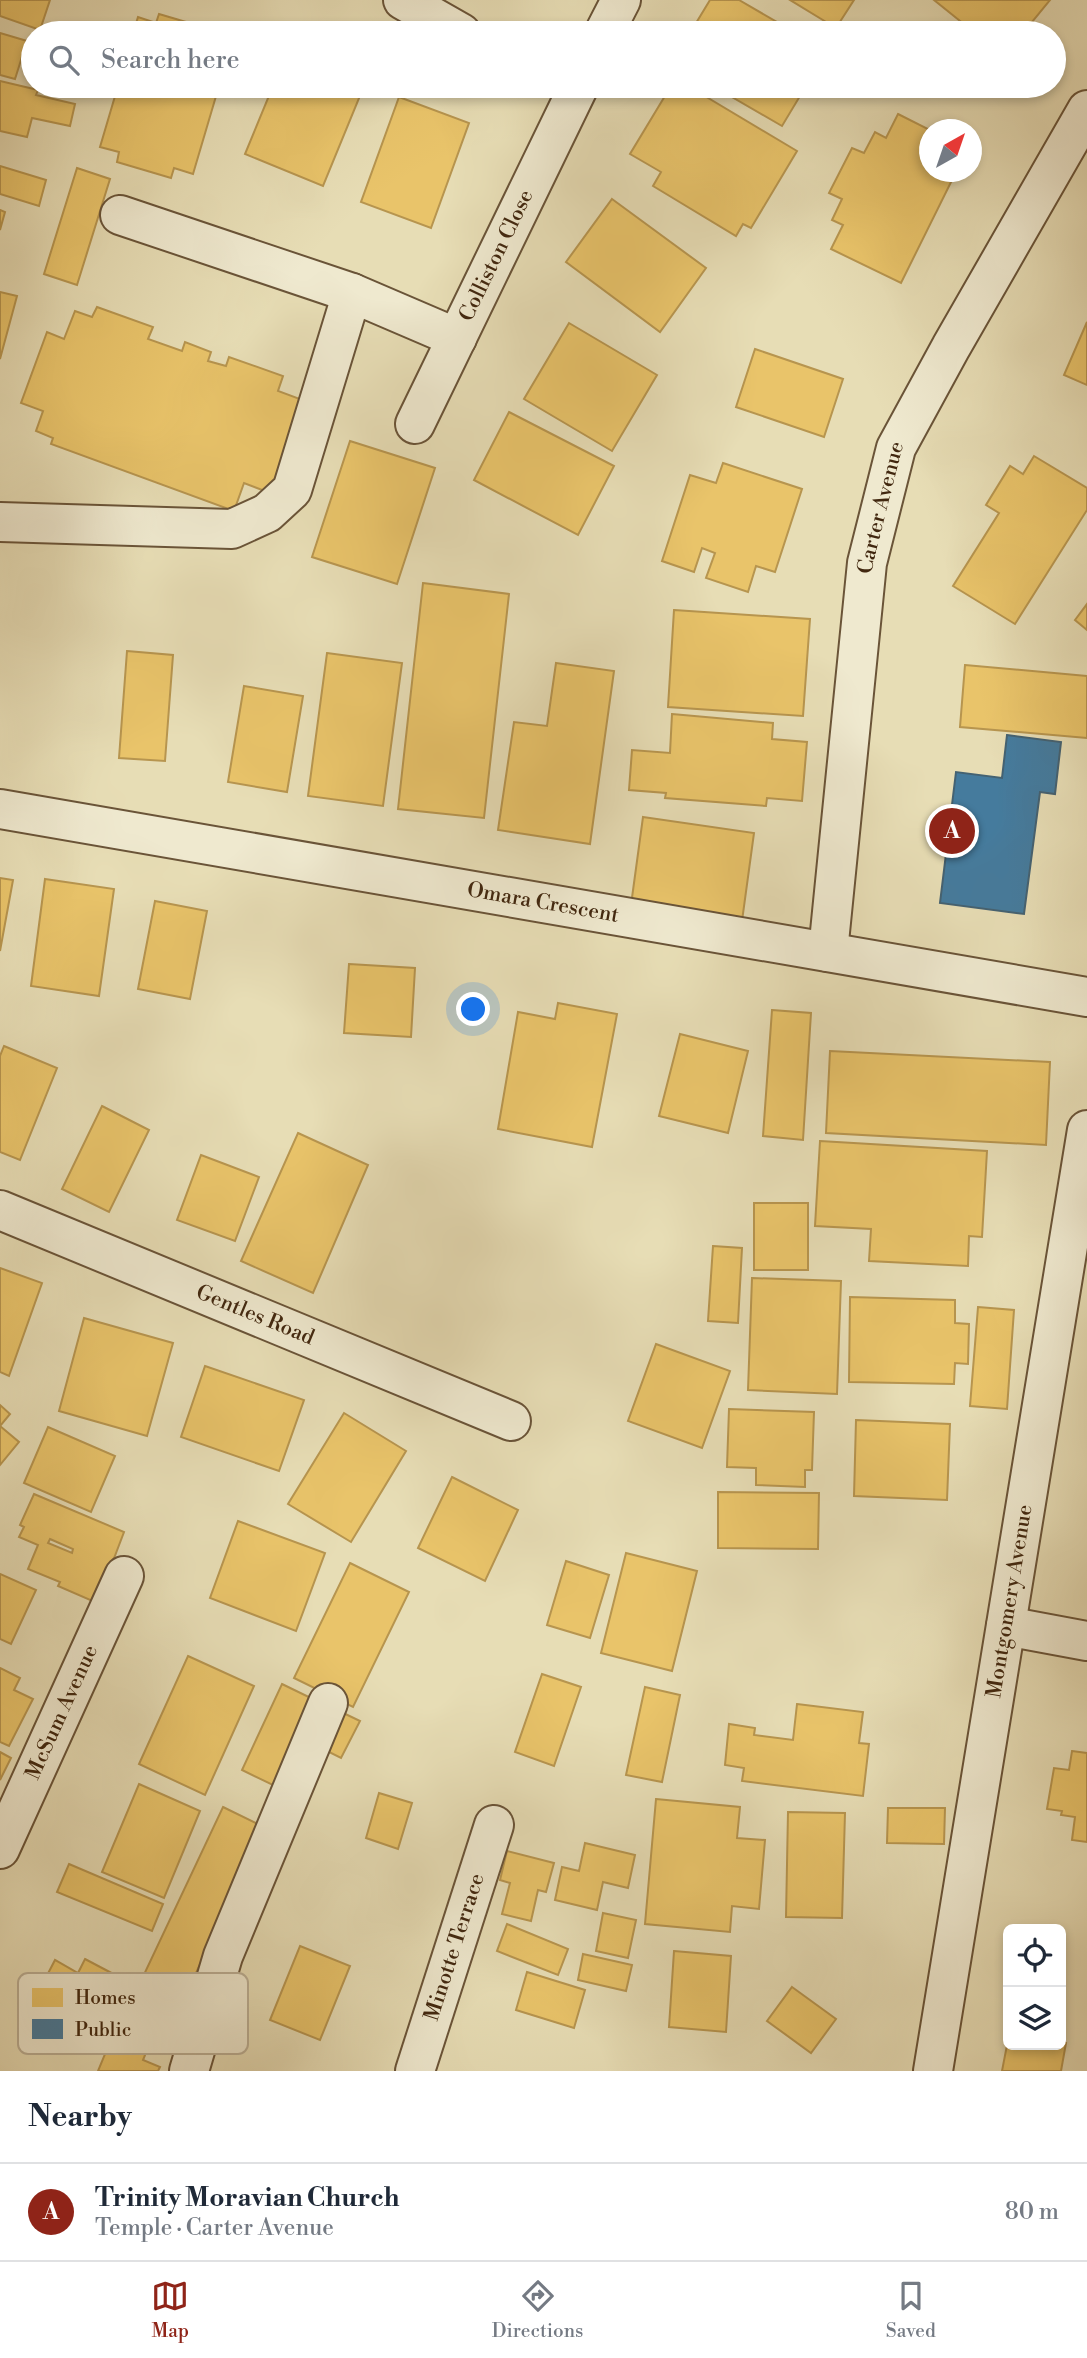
<!DOCTYPE html>
<meta charset="utf-8">
<style>
:root{--surface:#fff;--page:#f2f2f3;--text:#1f2937;--muted:#747a83;--line:#e0e1e3;--accent:#8f2418}
body{margin:0;font-family:"Libre Bodoni",serif;background:var(--page);color:var(--text)}
.controls{position:absolute;right:21px;bottom:21px;display:grid;overflow:hidden;border-radius:10px;box-shadow:0 4px 10px #0003}
.controls button{width:63px;height:63px;display:grid;place-items:center;padding:0;border:0;border-bottom:2px solid var(--line);background:var(--surface);color:var(--text);font:35px sans-serif}
.compass{position:absolute;left:919px;top:119px;width:63px;height:63px;border-radius:50%;background:var(--surface);box-shadow:0 4px 10px #0003;rotate:40deg}
.you{position:absolute;left:474px;top:1010px;width:24px;height:24px;margin:-18px;border:5px solid #fff;border-radius:50%;background:#1a73e8;box-shadow:0 0 0 10px #1a73e833}
.badge{display:grid;place-items:center;width:46px;height:46px;border-radius:50%;background:var(--accent);color:#fff;font-size:23px;font-weight:700}
.pin{position:absolute;translate:-50% -50%;border:4px solid #fff;box-shadow:0 2px 7px #0006}
.list{margin:0;padding:0;list-style:none}
h2{display:flex;justify-content:space-between;align-items:center;height:91px;margin:0;padding:0 28px;font-size:30px}
h2 small{font-size:23px;font-weight:400;color:var(--muted)}
.list li{display:grid;grid-template-columns:46px 1fr auto;gap:21px;align-items:center;box-sizing:border-box;height:98px;padding:0 28px;border-top:2px solid var(--line)}
.list b{display:block;font-size:26px;white-space:nowrap}
.list p{margin:0;font-size:23px;white-space:nowrap;color:var(--muted)}
.list em{font-size:23px;font-style:normal;color:var(--muted)}
.icon{flex:none;width:38px;height:38px;fill:none;stroke:currentColor;stroke-width:2;stroke-linecap:round;stroke-linejoin:round}
.map{position:relative;flex:none;width:1087px;height:2071px;overflow:hidden}
.search{position:absolute;background:var(--surface);box-shadow:0 4px 10px #0003;left:21px;right:21px;top:21px;height:77px;display:flex;align-items:center;gap:18px;box-sizing:border-box;padding:0 24px;border-radius:38px;color:var(--muted);font-size:26px}
.sheet{height:189px;background:var(--surface)}
nav{display:flex;justify-content:space-around;align-items:center;box-sizing:border-box;height:98px;border-top:2px solid var(--line);background:var(--surface);font-size:19px;color:var(--muted)}
nav a{display:grid;justify-items:center;gap:4px}
nav .on{color:var(--accent)}
.map>svg:first-child{display:block}
</style>
<div class="map">
<svg width="1087" height="2071" viewBox="0 0 1087 2071">
<rect width="100%" height="100%" fill="#e7ddb5"/>
<filter id="stains"><feTurbulence type="fractalNoise" baseFrequency=".00286" numOctaves="4"/><feColorMatrix values="0 0 0 0 .2 0 0 0 0 .09 0 0 0 0 .02 0 0 0 .5 -.17"/></filter>
<radialGradient id="worn" r=".72"><stop offset=".6" stop-color="#630" stop-opacity="0"/><stop offset="1" stop-color="#630" stop-opacity=".3"/></radialGradient>
<g fill="#e9c46a" stroke="#b7954f" stroke-width="2" fill-rule="evenodd">
<polygon points="0,0 50,0 40,30 0,16"/>
<polygon points="710,0 739,0 796,33 690,33"/>
<polygon points="790,0 854,0 836,28"/>
<polygon points="934,0 1050,0 1023,33 975,33"/>
<polygon points="159,14 213,30 212,33 133,33 138,17 156,23"/>
<polygon points="0,33 27,41 15,79 0,75"/>
<polygon points="0,81 38,90 36,95 75,104 70,126 32,118 27,137 0,131"/>
<polygon points="118,86 219,86 193,174 174,168 171,178 117,162 119,152 100,147"/>
<polygon points="273,86 364,86 323,186 245,154"/>
<polygon points="671,86 688,86 797,151 751,228 743,224 736,236 653,186 661,172 630,154"/>
<polygon points="713,86 806,86 782,126"/>
<polygon points="399,97 469,123 431,228 361,202"/>
<polygon points="898,114 930,130 930,172 956,172 901,283 831,249 843,225 832,220 842,199 829,193 852,148 864,153 875,132 886,138"/>
<polygon points="0,166 46,180 39,206 0,194"/>
<polygon points="77,168 110,179 77,285 44,274"/>
<polygon points="612,199 706,268 660,332 566,262"/>
<polygon points="0,210 5,212 0,230"/>
<polygon points="0,292 17,296 0,359"/>
<polygon points="97,307 153,327 148,339 182,351 185,342 211,352 208,361 226,366 229,357 283,376 278,391 308,402 275,495 244,483 234,511 51,444 53,438 36,431 43,411 21,403 47,332 64,339 75,311 92,317"/>
<polygon points="1087,322 1087,385 1064,375"/>
<polygon points="569,323 657,375 612,451 524,399"/>
<polygon points="755,349 843,379 824,437 736,407"/>
<polygon points="509,412 614,466 578,535 474,480"/>
<polygon points="350,441 435,468 397,584 312,557"/>
<polygon points="1034,456 1087,488 1087,510 1015,624 953,586 999,513 986,505 1010,466 1023,474"/>
<polygon points="723,463 802,489 775,572 756,566 748,592 706,578 715,553 702,548 694,572 662,561 690,475 716,483"/>
<polygon points="423,583 509,594 484,818 398,809"/>
<polygon points="1087,604 1087,630 1075,620"/>
<polygon points="674,610 810,619 803,716 668,707"/>
<polygon points="127,651 173,655 165,761 119,758"/>
<polygon points="327,653 402,663 383,806 308,796"/>
<polygon points="556,663 614,671 590,844 498,830 514,722 547,726"/>
<polygon points="965,665 1087,676 1087,738 960,727"/>
<polygon points="244,686 303,696 287,792 228,782"/>
<polygon points="672,714 773,723 772,739 807,742 802,801 767,798 766,806 665,798 666,793 629,790 632,750 670,753"/>
<polygon points="643,817 754,833 742,921 631,905"/>
<polygon points="0,878 13,880 0,951"/>
<polygon points="45,879 114,889 99,996 31,986"/>
<polygon points="155,901 207,911 190,999 138,989"/>
<polygon points="349,964 415,968 411,1037 344,1033"/>
<polygon points="558,1003 617,1014 592,1147 498,1129 518,1012 555,1019"/>
<polygon points="772,1010 811,1013 803,1140 763,1136"/>
<polygon points="680,1034 748,1051 728,1133 659,1116"/>
<polygon points="4,1046 57,1068 20,1160 0,1152 0,1056"/>
<polygon points="830,1051 1050,1062 1046,1145 826,1133"/>
<polygon points="102,1106 149,1130 109,1212 62,1189"/>
<polygon points="298,1133 368,1165 313,1293 241,1261"/>
<polygon points="820,1141 987,1151 982,1237 969,1236 968,1266 869,1261 871,1229 815,1226"/>
<polygon points="201,1155 259,1177 235,1241 177,1220"/>
<rect x="754" y="1203" width="54" height="67"/>
<polygon points="713,1246 742,1248 738,1323 708,1321"/>
<polygon points="0,1268 42,1283 9,1376 0,1372"/>
<polygon points="752,1278 841,1281 837,1394 748,1390"/>
<polygon points="850,1297 955,1300 955,1323 969,1324 968,1364 955,1363 954,1384 849,1382"/>
<polygon points="978,1307 1014,1310 1007,1409 970,1406"/>
<polygon points="84,1318 173,1343 147,1436 59,1411"/>
<polygon points="656,1344 730,1371 702,1448 628,1421"/>
<polygon points="205,1366 304,1400 279,1471 181,1437"/>
<polygon points="0,1405 10,1414 0,1426 19,1442 0,1465"/>
<polygon points="729,1409 814,1412 812,1470 805,1470 805,1487 756,1485 756,1468 727,1467"/>
<polygon points="344,1413 406,1451 351,1542 288,1504"/>
<polygon points="856,1420 950,1424 947,1500 854,1496"/>
<polygon points="48,1427 115,1456 91,1512 24,1483"/>
<polygon points="452,1477 518,1510 485,1581 418,1548"/>
<polygon points="718,1492 819,1493 818,1549 718,1548"/>
<path d="M34 1494 124 1532 97 1603 58 1586 60 1582 28 1569 38 1545 19 1537 24 1527 20 1525ZM50 1539 73 1549 72 1553 48 1543Z"/>
<polygon points="238,1521 325,1553 296,1631 210,1598"/>
<polygon points="626,1553 697,1571 672,1671 601,1653"/>
<polygon points="566,1561 609,1575 590,1638 547,1625"/>
<polygon points="350,1563 409,1592 353,1707 294,1678"/>
<polygon points="0,1574 36,1590 11,1644 0,1639"/>
<polygon points="188,1656 254,1686 205,1795 139,1764"/>
<polygon points="0,1668 20,1678 14,1690 33,1699 9,1746 0,1742"/>
<polygon points="542,1674 581,1687 554,1766 515,1752"/>
<polygon points="282,1684 317,1701 277,1787 242,1770"/>
<polygon points="645,1687 680,1695 662,1782 626,1775"/>
<polygon points="797,1704 863,1712 859,1743 869,1744 863,1796 742,1781 744,1768 725,1765 729,1724 755,1728 754,1735 793,1740"/>
<polygon points="335,1709 360,1721 341,1758 317,1746"/>
<polygon points="1072,1751 1087,1753 1087,1842 1072,1840 1075,1817 1061,1815 1062,1811 1047,1809 1054,1768 1069,1770"/>
<polygon points="0,1752 11,1758 0,1780"/>
<polygon points="139,1784 200,1811 164,1898 102,1872"/>
<polygon points="379,1793 412,1803 398,1849 366,1838"/>
<polygon points="656,1799 740,1807 737,1838 765,1840 759,1909 732,1906 730,1932 645,1924"/>
<polygon points="223,1807 264,1827 182,2003 140,1983"/>
<polygon points="888,1808 945,1808 944,1844 887,1843"/>
<polygon points="788,1812 845,1813 842,1918 786,1917"/>
<polygon points="585,1843 635,1855 628,1888 603,1882 597,1910 555,1900 562,1867 579,1871"/>
<polygon points="507,1851 554,1863 546,1892 538,1890 531,1921 502,1914 510,1883 500,1880"/>
<polygon points="69,1864 163,1904 152,1931 57,1892"/>
<polygon points="603,1913 636,1920 628,1958 596,1951"/>
<polygon points="507,1924 568,1949 558,1975 497,1951"/>
<polygon points="300,1946 350,1966 320,2040 270,2020"/>
<polygon points="674,1951 731,1956 726,2032 669,2027"/>
<polygon points="583,1954 632,1965 626,1991 578,1980"/>
<polygon points="85,1959 121,1978 113,1991 123,1996 96,2048 28,2012 55,1960 78,1973"/>
<polygon points="527,1972 585,1990 574,2028 516,2010"/>
<polygon points="792,1987 836,2019 811,2053 767,2021"/>
<polygon points="122,2013 156,2028 143,2060 160,2067 158,2071 98,2071"/>
<polygon points="1008,2040 1008,2045 1061,2045 1061,2042 1066,2043 1061,2071 1002,2071"/>
</g>
<polygon fill="#457b9d" stroke="#446272" stroke-width="2" points="1007,735 1061,742 1055,794 1040,792 1024,914 940,903 956,772 1002,778"/>
<g fill="none" stroke-linecap="round" stroke-linejoin="round">
<g stroke="#6a5438" stroke-width="42">
<g id="street">
<polyline points="403,0 461,33"/>
<polyline points="604,33 621,0"/>
<polyline points="120,215 352,293 457,338"/>
<path id="s1" d="M415 424 579 86"/>
<polyline points="0,522 232,529 267,513 292,490 352,293"/>
<path id="s2" d="M0 809 1087 997"/>
<path id="s3" d="M828 952 867 563 896 448 951 347 1087 110"/>
<path id="s4" d="M0 1210 511 1421"/>
<polyline points="1006,1626 1087,1641"/>
<path id="s5" d="M0 1849 124 1576"/>
<polyline points="189,2071 223,1956 328,1703"/>
<path id="s6" d="M415 2071 494 1825"/>
<path id="s7" d="M933 2071 1087 1130"/>
</g>
</g>
<use href="#street" stroke="#efe9cf" stroke-width="38"/>
</g>
<g text-anchor="middle" dominant-baseline="central" stroke-width="7" stroke-linejoin="round" paint-order="stroke">
<g font-size="21" fill="#41270f" stroke="#efe9cf">
<text stroke="none"><textPath href="#s1" startOffset="187">Colliston Close</textPath></text>
<text stroke="none"><textPath href="#s3" startOffset="448">Carter Avenue</textPath></text>
<text stroke="none"><textPath href="#s2" startOffset="551">Omara Crescent</textPath></text>
<text stroke="none"><textPath href="#s4" startOffset="276">Gentles Road</textPath></text>
<text stroke="none"><textPath href="#s7" startOffset="476">Montgomery Avenue</textPath></text>
<text stroke="none"><textPath href="#s5" startOffset="150">McSum Avenue</textPath></text>
<text stroke="none"><textPath href="#s6" startOffset="130">Minotte Terrace</textPath></text>
</g>
</g>
<rect x="18" y="1973" width="230" height="81" rx="10" fill="#efe9cf" stroke="#bbaf95" stroke-width="2"/>
<rect x="32" y="1988" width="31" height="19" fill="#e9c46a"/>
<rect x="32" y="2019" width="31" height="20" fill="#457b9d"/>
<g font-size="19" fill="#41270f">
<text x="75" y="2004">Homes</text>
<text x="75" y="2036">Public</text>
</g>
<rect width="100%" height="100%" filter="url(#stains)"/>
<rect width="100%" height="100%" fill="url(#worn)"/>
</svg>
<div class="controls">
<button><svg class="icon" aria-label="locate" viewBox="0 0 24 24"><circle cx="12" cy="12" r="6"/><path d="M12 2v4M12 18v4M2 12h4M18 12h4"/></svg></button>
<button><svg class="icon" aria-label="layers" viewBox="0 0 24 24"><path d="M12 4l9 5-9 5-9-5zM3 14l9 5 9-5"/></svg></button>
</div>
<svg class="compass" viewBox="-18 -18 36 36"><path d="M0-13l5 13h-10z" fill="#e53935"/><path d="M0 13l5-13h-10z" fill="#747a83"/></svg>
<div class="you"></div>
<div class="pin badge" style="left:952px;top:831px">A</div>
<div class="search"><svg class="icon" aria-label="search" viewBox="0 0 24 24"><circle cx="10" cy="10" r="6"/><path d="M15 15l6 6"/></svg>Search here</div>
</div>
<section class="sheet">
<h2>Nearby<small></small></h2>
<ul class="list">
<li><span class="badge">A</span><div><b>Trinity Moravian Church</b><p>Temple · Carter Avenue</p></div><em>80 m</em></li>
</ul>
</section>
<nav>
<a class="on"><svg class="icon" aria-label="map" viewBox="0 0 24 24"><path d="M3 6l6-2 6 2 6-2v14l-6 2-6-2-6 2zM9 4v14M15 6v14"/></svg>Map</a>
<a><svg class="icon" aria-label="directions" viewBox="0 0 24 24"><path d="M12 3l9 9-9 9-9-9zM9 14v-3h6M13 9l2 2-2 2"/></svg>Directions</a>
<a><svg class="icon" aria-label="saved" viewBox="0 0 24 24"><path d="M7 4h10v16l-5-4-5 4z"/></svg>Saved</a>
</nav>
